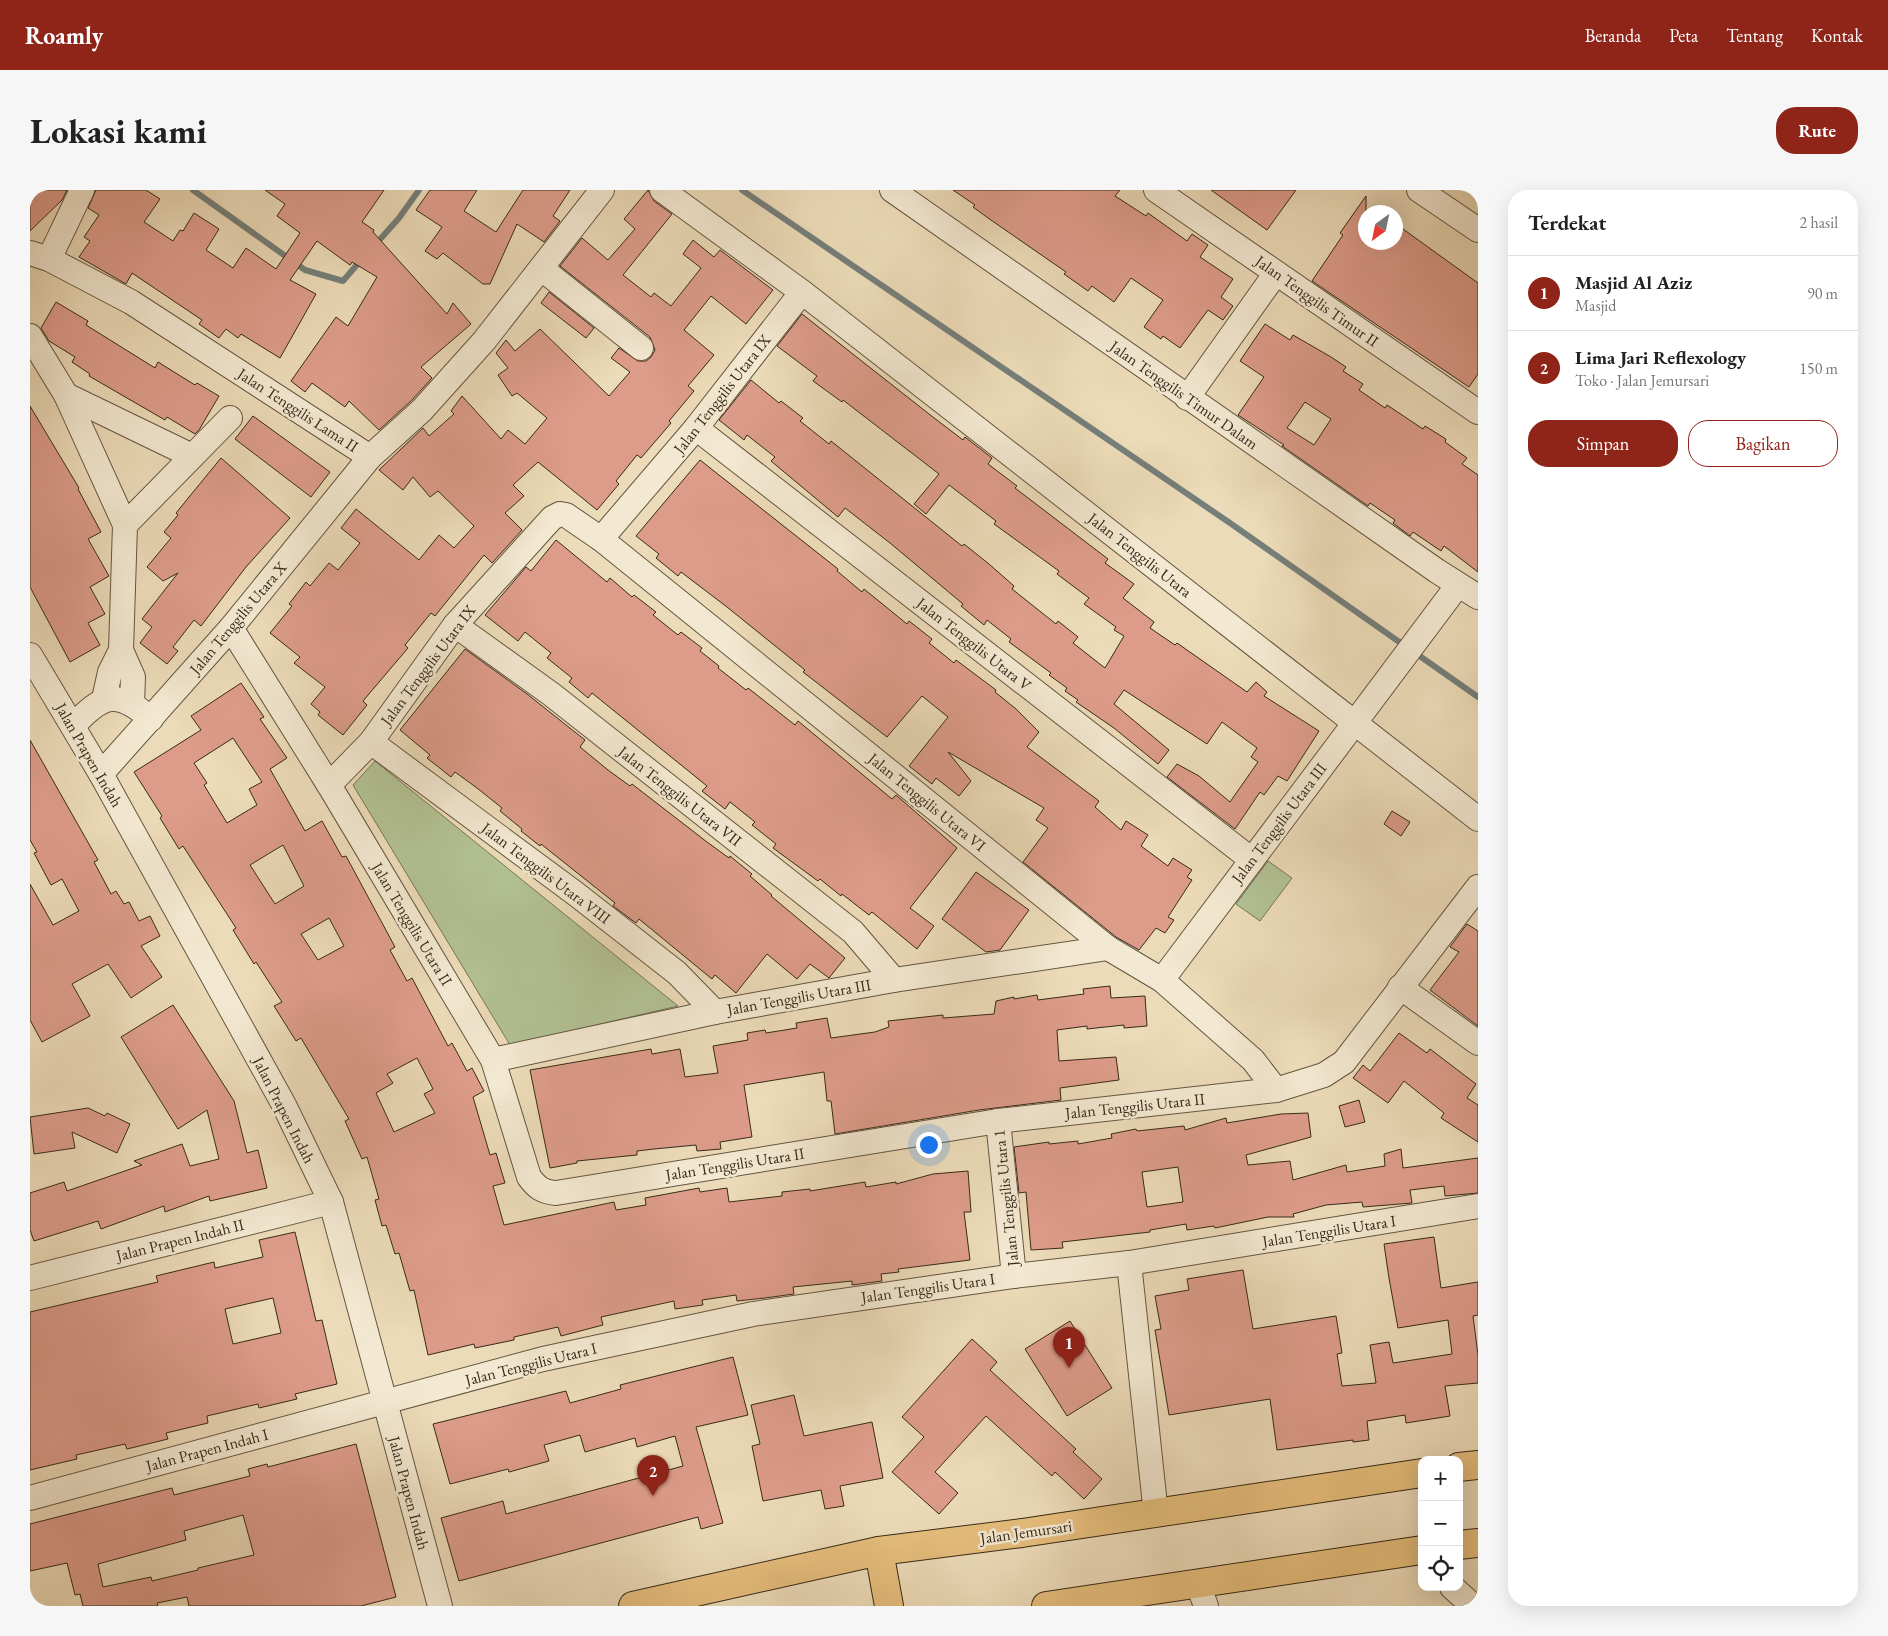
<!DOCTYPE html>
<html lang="id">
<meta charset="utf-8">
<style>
:root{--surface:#fff;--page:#f6f6f6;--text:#222;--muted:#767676;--line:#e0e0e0;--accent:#8f2418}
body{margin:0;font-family:"EB Garamond",serif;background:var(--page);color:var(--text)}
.controls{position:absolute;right:15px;bottom:15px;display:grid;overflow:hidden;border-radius:10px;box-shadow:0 5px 20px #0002}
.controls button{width:45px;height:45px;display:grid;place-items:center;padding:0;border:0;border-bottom:1px solid var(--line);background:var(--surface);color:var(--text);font:25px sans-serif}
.compass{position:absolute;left:1328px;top:15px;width:45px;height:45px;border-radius:50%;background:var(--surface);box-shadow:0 5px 20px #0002;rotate:213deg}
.you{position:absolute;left:898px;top:954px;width:18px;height:18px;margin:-12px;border:4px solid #fff;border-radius:50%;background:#1a73e8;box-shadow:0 0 0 8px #1a73e833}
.badge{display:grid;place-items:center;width:32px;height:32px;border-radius:50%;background:var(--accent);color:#fff;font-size:16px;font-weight:700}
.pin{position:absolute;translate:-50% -41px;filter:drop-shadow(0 1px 2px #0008)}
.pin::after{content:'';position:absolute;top:26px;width:18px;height:15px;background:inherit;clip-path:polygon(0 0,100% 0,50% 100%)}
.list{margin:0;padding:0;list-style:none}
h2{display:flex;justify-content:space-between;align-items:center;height:65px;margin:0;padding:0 20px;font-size:21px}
h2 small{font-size:16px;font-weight:400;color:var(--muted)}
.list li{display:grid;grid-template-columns:32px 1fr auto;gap:15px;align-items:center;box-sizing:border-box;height:75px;padding:0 20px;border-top:1px solid var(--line)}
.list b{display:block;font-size:19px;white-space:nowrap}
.list p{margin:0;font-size:16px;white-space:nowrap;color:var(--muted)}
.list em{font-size:16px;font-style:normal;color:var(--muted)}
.actions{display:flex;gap:10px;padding:15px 20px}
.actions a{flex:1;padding:11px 0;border:1px solid var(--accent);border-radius:20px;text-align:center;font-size:18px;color:var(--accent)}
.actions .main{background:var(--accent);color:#fff}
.icon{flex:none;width:28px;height:28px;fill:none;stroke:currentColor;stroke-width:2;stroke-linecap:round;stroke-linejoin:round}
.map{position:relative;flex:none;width:1448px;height:1416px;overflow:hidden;border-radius:20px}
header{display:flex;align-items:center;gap:30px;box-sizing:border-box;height:70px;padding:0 25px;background:var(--accent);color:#fff}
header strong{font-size:24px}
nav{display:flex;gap:28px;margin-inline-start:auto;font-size:18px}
.intro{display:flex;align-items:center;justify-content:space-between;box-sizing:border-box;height:120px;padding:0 30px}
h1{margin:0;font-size:35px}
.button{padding:12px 22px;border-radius:20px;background:var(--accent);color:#fff;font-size:18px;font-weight:700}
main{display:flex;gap:30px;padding:0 30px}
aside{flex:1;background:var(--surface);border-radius:20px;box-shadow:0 5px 20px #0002}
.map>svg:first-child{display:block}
</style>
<header>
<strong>Roamly</strong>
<nav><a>Beranda</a><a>Peta</a><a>Tentang</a><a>Kontak</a></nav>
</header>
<div class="intro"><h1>Lokasi kami</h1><a class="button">Rute</a></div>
<main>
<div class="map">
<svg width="1448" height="1416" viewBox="0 0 1448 1416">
<rect width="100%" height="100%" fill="#ecdbb8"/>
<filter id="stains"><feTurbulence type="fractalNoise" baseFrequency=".004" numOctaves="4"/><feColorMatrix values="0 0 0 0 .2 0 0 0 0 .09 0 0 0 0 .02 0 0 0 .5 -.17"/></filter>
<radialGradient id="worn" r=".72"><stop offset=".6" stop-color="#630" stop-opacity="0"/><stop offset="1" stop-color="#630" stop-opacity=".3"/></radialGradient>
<g fill="#b2c193" stroke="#747656">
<polygon points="345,571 648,816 480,855 323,595"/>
<polygon points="1238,671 1262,688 1230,731 1206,714"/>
</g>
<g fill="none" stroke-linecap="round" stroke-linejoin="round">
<g stroke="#757f7a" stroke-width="6">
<polyline points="163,0 275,80 313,91 331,70"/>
<polyline points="712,0 1200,333 1375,456"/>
<polyline points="345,55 369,28 389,0"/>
<polyline points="1384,462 1448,507"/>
</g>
</g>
<g fill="#dd9c8a" stroke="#372a19" fill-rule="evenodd">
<polygon points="0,0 37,0 32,10 0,41"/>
<polygon points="66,0 116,0 130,9 114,32 143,51 150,40 153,41 164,23 189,39 176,60 203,78 216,58 246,79 270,43 247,26 255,14 235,0 354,0 332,32 344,40 343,42 417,124 423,113 441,134 391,177 402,188 382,210 349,240 319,211 315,217 282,193 275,202 261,191 306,127 318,136 347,87 322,72 320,75 287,51 260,90 286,104 250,168 211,144 208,148 196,139 189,148 169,134 172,130 102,83 96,94 49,67 60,51 54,47 69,25 58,18"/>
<polygon points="400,0 447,0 434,21 466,42 493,0 540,0 523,26 530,31 514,52 487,34 460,94 453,94 413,63 407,69 395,61 412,37 386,20"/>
<polygon points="618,0 624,11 642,24 593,85 621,107 624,103 641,116 671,78 653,64 663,50 684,67 690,60 743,100 716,134 681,106 654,140 684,165 658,196 664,201 639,231 641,233 611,268 607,265 586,291 589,294 567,320 508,272 483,295 494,306 475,323 492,340 462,373 454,365 405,426 401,423 375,455 378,458 333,511 337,515 313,545 288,525 290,522 281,514 295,497 264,473 270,467 240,443 262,416 259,414 276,392 280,396 299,373 308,380 330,353 311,338 326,319 389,370 409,345 424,358 444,336 408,301 400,307 383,287 373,300 349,280 393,238 399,246 424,224 421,221 432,206 471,249 478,240 495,254 517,228 487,203 482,206 468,185 478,178 466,163 476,150 485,161 510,139 579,206 600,182 581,168 589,158 608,171 616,171 621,167 625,160 620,147 530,76 552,48 578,70 605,39 594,29"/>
<polygon points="923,0 1090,0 1085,6 1116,26 1118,23 1157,51 1162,44 1178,55 1170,67 1203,89 1191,107 1203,116 1193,130 1178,120 1150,158 1133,146 1131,149 1114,137 1133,110 1101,88 1084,112 1062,96 1058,101 1034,84 1036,82 958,28 943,17 945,15"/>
<polygon points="1181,0 1266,0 1237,40"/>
<polygon points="1336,6 1336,52 1366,52 1366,34 1448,93 1448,184 1439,197 1282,91 1313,45 1310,43"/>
<polygon points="519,102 564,138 556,148 511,113"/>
<polygon points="26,112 58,131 56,135 125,178 128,172 165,195 167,193 189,206 169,240 165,244 137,227 135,230 59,186 60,184 42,172 45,167 19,151 11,138"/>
<polygon points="772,124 899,224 933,250 935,247 962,268 958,274 987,296 985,298 1078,369 1075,373 1104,394 1093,408 1124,432 1120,438 1145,455 1147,453 1217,502 1226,492 1237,502 1234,506 1289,541 1257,591 1248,586 1234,605 1230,602 1205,639 1137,587 1147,574 1169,586 1200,612 1228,572 1221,567 1227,558 1192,532 1177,554 1094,500 1084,514 1139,560 1128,574 1084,538 1046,512 1048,510 1035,501 1037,498 1019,485 1021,483 979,452 981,449 957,430 954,435 931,416 933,414 860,353 815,318 808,327 741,271 745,267 717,245 714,250 689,230 721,190 749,213 751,211 773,228 770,231 799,254 801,251 932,356 934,354 959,374 984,396 982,399 1026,434 1028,431 1048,447 1043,453 1075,478 1094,446 1084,440 1086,437 1054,414 1059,408 1027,384 1029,381 964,334 966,331 919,295 896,324 884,314 909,284 813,210 812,212 783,191 787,186 747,156"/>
<path d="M1235 134 1260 150 1263 145 1301 167 1316 177 1313 181 1333 194 1329 200 1355 218 1357 215 1393 239 1395 236 1416 249 1415 252 1437 268 1432 274 1448 285V382L1414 356 1411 361 1383 342 1380 346 1363 333 1365 330 1340 313 1338 316 1252 256 1254 255 1208 225 1234 187 1210 171ZM1275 212 1301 229 1284 255 1257 238Z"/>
<polygon points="0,216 49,298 48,299 71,342 58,349 79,386 60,397 75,424 58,433 70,455 40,472 0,397"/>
<polygon points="223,226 300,282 281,307 205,249"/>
<polygon points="191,268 260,328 216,377 171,436 164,430 143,457 148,461 137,474 110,453 122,437 112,429 148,383 133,391 117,377 141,348 134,342 148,325 146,323"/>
<polygon points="670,270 808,379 807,381 832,402 834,399 877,434 879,431 902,449 899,453 924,473 926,470 966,500 965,502 986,519 1009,542 997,557 1069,611 1065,617 1091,640 1096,631 1118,645 1111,656 1138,676 1143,668 1162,680 1157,687 1162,690 1138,727 1144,730 1135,743 1126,738 1109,760 1086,747 993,672 1018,638 1006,630 1014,618 918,562 941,591 929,606 906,588 902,594 879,576 918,527 892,506 857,547 773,482 775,480 697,417 651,382 648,386 626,368 629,364 606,346"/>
<polygon points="526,350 577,392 580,388 602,407 604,405 626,422 623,425 648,445 651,442 672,458 670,461 689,476 688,478 716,500 718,498 765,535 768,531 862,609 866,605 927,658 880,718 904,736 887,759 842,722 839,725 812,704 811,706 790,689 788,691 743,658 746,654 722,635 725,632 700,612 695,619 672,601 677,596 562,503 558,508 539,492 542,488 517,468 521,463 495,442 488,451 455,425 496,377 501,381"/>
<polygon points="435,459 497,504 555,550 550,557 578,580 600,596 602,594 677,652 699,668 700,666 722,684 720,686 742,705 741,706 815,768 799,788 780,774 767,789 737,764 706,803 685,785 682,789 609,729 606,733 583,716 585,713 511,654 510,656 491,641 492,639 470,621 472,618 447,598 425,582 421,587 397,568 400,565 370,540"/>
<path d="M211 493 234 527 230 529 257 568 240 579 275 641 292 631 312 667 316 666 365 757 360 760 377 791 382 788 418 856 422 853 437 881 442 878 454 901 443 907 460 965 466 963 475 993 463 996 474 1035 584 1012 586 1020 616 1015 615 1008 669 998 670 1002 697 998 699 1012 752 1006V1002L780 999V1001L835 992 836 997 866 992V994L903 984 938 981 941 1022H934L940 1070 868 1079 869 1082 851 1084 852 1091 822 1095V1091L763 1097 764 1104 735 1108 707 1111 706 1105 672 1110 673 1115 645 1119 644 1111 571 1127 573 1135 531 1146 528 1137 484 1147V1150L445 1158 444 1154 398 1165 384 1100 380 1101 369 1063 365 1064 356 1035 352 1036 345 1010 349 1009 337 967 332 969 315 931 319 929 271 848 266 851 244 816 252 812 226 772 224 774 203 740 206 738 153 656 149 659 130 628 132 626 104 582 171 540 161 526ZM203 548 232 592 219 599 227 615 197 633 174 595 177 593 164 573ZM253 655 274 696 245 714 220 675ZM299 728 314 756 288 770 271 744ZM387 868 403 899 394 904 405 923 364 942 346 903 363 893 357 884Z"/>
<polygon points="0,550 68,670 64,672 81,704 86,701 94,714 99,712 109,731 120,726 130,746 111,756 132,787 101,808 78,774 42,794 60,826 12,852 0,830 0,694 23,735 49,721 32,689 21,695 4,663 7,662 0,650"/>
<polygon points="1362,621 1380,632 1371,646 1354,634"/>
<polygon points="946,682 999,720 970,760 956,762 912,729"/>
<polygon points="1437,734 1448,741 1448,836 1400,800 1429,762 1420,757"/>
<polygon points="1080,796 1081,808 1115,806 1117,836 1094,838 1094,835 1057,839 1057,836 1027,840 1029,871 1086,867 1089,890 1030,898 1031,910 949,920 805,944 801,911 797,911 794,882 714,895 722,947 690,952 691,959 667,961 666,955 624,959 607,961 607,965 547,971 547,973 520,978 500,880 621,859 622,864 650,859 655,887 688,883 683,856 718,850 717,843 735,840 736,843 767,838 766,833 797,828 801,848 845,842 859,837 858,831 913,825 913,828 964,824 966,811 984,807 984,809 1007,805 1008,810 1054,804 1053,799"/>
<polygon points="143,815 204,911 217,963 228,960 237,998 180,1011 179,1006 135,1022 134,1016 71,1039 68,1031 4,1051 0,1040 0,1003 34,992 37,1001 112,975 104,971 152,954 160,976 189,969 177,920 148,939 91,847"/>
<polygon points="1369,843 1397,863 1400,859 1446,894 1437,908 1448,915 1448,952 1411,928 1414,923 1374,891 1358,913 1323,888 1333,875 1340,881"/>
<polygon points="1329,910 1335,932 1315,937 1309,916"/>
<polygon points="58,918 75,926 77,923 100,934 87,963 42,942 45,958 4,964 0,927"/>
<path d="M1278 923 1281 947 1216 965 1218 975 1260 971 1263 990 1316 975 1317 982 1355 976 1354 964 1371 959 1373 978 1448 968V1003L1415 1006 1414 996 1380 1000 1382 1013 1333 1017 1332 1012 1296 1015 1263 1024 1264 1027H1238L1185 1038 1184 1036 1157 1040 1156 1034 1120 1040V1042L1032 1052 1033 1058 1001 1060 996 1002 989 1003 984 957 1019 952V954L1048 951V954L1082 948 1081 944 1106 939 1107 941 1154 936 1155 940 1196 928 1197 933 1251 924ZM1148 977 1153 1012 1117 1017 1112 982Z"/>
<path d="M265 1042 286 1131 292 1130 307 1194 265 1204 267 1209 229 1218 228 1214 177 1226 178 1233 136 1243 138 1249 97 1259 95 1254 46 1265 47 1269 0 1280V1122L128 1092 126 1086 184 1072 185 1078 233 1067 229 1050ZM243 1108 251 1143 203 1154 195 1119Z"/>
<polygon points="1404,1047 1411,1098 1448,1092 1448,1125 1443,1126 1448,1165 1448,1193 1415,1196 1420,1226 1376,1233 1375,1225 1337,1231 1339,1250 1323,1252 1323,1250 1247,1260 1240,1209 1139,1225 1125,1140 1131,1139 1125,1106 1159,1100 1157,1089 1213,1080 1223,1139 1306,1126 1312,1163 1307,1164 1312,1196 1346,1193 1340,1155 1359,1152 1363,1173 1422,1164 1418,1130 1368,1138 1359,1088 1354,1054"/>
<polygon points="1040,1131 1082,1198 1037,1226 995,1159"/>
<polygon points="942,1149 967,1172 960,1180 1046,1259 1043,1262 1072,1289 1054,1309 1025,1282 1022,1286 956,1226 905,1282 928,1303 909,1324 862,1282 894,1247 872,1227"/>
<polygon points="703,1167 718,1225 666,1237 693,1333 671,1339 668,1327 429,1391 411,1328 473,1311 476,1324 653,1276 645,1246 607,1257 605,1248 555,1262 550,1245 514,1255 519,1271 479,1282 478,1279 420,1294 403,1234 536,1201 540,1213 591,1199 590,1195"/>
<polygon points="764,1205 774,1246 842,1232 853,1288 810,1296 814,1316 795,1319 791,1300 733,1311 722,1256 730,1254 721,1215"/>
<path d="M326 1254 366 1407 331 1416H159L157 1407 127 1413 128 1416H53L50 1404 45 1405 37 1373 0 1381V1334L142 1298 144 1305 220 1286 218 1279 237 1274 238 1277ZM213 1325 224 1365 168 1378V1380L122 1391 121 1387 73 1397 68 1374 156 1350 154 1341Z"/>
</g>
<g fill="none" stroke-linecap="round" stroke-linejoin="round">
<g stroke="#645641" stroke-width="26">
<g id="minor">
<polyline points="632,0 772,102 1448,629"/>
<polyline points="862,0 1407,381 1448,407"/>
<polyline points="1126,0 1448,222"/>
<polyline points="1389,0 1448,40"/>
<polyline points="0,63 19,69 101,112 340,267"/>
<polyline points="19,69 52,0"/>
<polyline points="512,79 611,158"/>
<polyline points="0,146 36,205 95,335 91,460 80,482 74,509"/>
<polyline points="36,205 162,266"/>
<polyline points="1157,208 1246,83"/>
<polyline points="666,238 1222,670"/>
<polyline points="95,335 200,228"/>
<polyline points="571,349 666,238 772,102"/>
<polyline points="425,435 521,504 823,742 864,790"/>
<path d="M201 438 299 595 463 870 499 987C507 998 513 1002 526 1003L968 931 1246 900 1294 885 1314 872 1448 697"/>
<polyline points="91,460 103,487 102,514"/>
<polyline points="0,465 71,584 254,915 301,1012 410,1416"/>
<path d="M43 536C72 505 86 498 121 529"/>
<polyline points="341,552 546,704 647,783 685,822"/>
<polyline points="71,584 201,438 340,267 392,220 454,151 572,0"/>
<polyline points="299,595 341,552 425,435 522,328 530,324 536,325 571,349 1078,758 1132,790 1223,870 1246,900"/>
<polyline points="1132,790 1428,395"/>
<polyline points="1370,797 1448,853"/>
<polyline points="463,870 685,822 864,790 1078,758"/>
<polyline points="968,931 984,1086"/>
<polyline points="1099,1073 1126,1324"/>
<polyline points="0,1088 301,1012"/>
<polyline points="0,1308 513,1169 723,1124 984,1086 1099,1073 1448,1016"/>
<polyline points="1167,1392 1176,1416"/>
<polyline points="1422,1397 1443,1416"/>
</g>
</g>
<g stroke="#372a19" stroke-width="30">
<g id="primary">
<polyline points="1429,1277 1448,1275"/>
<polyline points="1429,1355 1448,1353"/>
<polyline points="849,1361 859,1416"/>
<polyline points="603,1416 849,1361 992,1343 1392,1283"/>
<polyline points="1016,1416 1392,1360"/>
</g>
</g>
<use href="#minor" stroke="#f3e8d1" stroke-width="24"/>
<use href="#primary" stroke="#e6be7c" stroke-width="28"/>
</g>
<g text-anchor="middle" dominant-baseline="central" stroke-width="5" stroke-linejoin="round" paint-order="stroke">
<g font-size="16" fill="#372a19" stroke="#f3e8d1">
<text transform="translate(1287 111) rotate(35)">Jalan Tenggilis Timur II</text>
<text transform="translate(692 204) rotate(-52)">Jalan Tenggilis Utara IX</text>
<text transform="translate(1154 205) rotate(35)">Jalan Tenggilis Timur Dalam</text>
<text transform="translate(268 220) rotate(33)">Jalan Tenggilis Lama II</text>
<text transform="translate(1110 365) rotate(38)">Jalan Tenggilis Utara</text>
<text transform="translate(208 428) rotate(-50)">Jalan Tenggilis Utara X</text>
<text transform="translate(944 454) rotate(38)">Jalan Tenggilis Utara V</text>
<text transform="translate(398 475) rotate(-53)">Jalan Tenggilis Utara IX</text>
<text transform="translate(59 565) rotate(60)">Jalan Prapen Indah</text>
<text transform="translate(650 606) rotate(38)">Jalan Tenggilis Utara VII</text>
<text transform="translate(897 612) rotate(39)">Jalan Tenggilis Utara VI</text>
<text transform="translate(1249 633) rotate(-53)">Jalan Tenggilis Utara III</text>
<text transform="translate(516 683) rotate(37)">Jalan Tenggilis Utara VIII</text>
<text transform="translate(382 734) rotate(59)">Jalan Tenggilis Utara II</text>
<text transform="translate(769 807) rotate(-10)">Jalan Tenggilis Utara III</text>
<text transform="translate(1105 916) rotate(-6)">Jalan Tenggilis Utara II</text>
<text transform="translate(254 920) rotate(63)">Jalan Prapen Indah</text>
<text transform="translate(705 974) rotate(-9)">Jalan Tenggilis Utara II</text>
<text transform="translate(976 1008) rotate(-96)">Jalan Tenggilis Utara 1</text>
<text transform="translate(1299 1041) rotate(-9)">Jalan Tenggilis Utara I</text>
<text transform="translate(150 1050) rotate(-14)">Jalan Prapen Indah II</text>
<text transform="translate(898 1098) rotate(-8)">Jalan Tenggilis Utara I</text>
<text transform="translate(501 1174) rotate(-14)">Jalan Tenggilis Utara I</text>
<text transform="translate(177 1260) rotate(-15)">Jalan Prapen Indah I</text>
<text transform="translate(379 1303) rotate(75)">Jalan Prapen Indah</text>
<text transform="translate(996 1342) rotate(-8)">Jalan Jemursari</text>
</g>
</g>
<rect width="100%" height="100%" filter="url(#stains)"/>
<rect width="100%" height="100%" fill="url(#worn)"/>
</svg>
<div class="controls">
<button>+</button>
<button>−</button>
<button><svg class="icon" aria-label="locate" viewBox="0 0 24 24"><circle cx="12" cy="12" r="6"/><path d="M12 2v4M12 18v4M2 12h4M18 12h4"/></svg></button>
</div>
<svg class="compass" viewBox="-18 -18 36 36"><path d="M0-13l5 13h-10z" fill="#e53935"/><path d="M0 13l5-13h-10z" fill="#767676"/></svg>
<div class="you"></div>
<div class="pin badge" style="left:1039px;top:1178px">1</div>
<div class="pin badge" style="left:623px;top:1306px">2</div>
</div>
<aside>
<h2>Terdekat<small>2 hasil</small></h2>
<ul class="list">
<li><span class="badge">1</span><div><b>Masjid Al Aziz</b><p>Masjid</p></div><em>90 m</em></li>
<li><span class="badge">2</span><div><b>Lima Jari Reflexology</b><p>Toko · Jalan Jemursari</p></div><em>150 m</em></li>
</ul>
<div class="actions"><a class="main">Simpan</a><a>Bagikan</a></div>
</aside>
</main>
